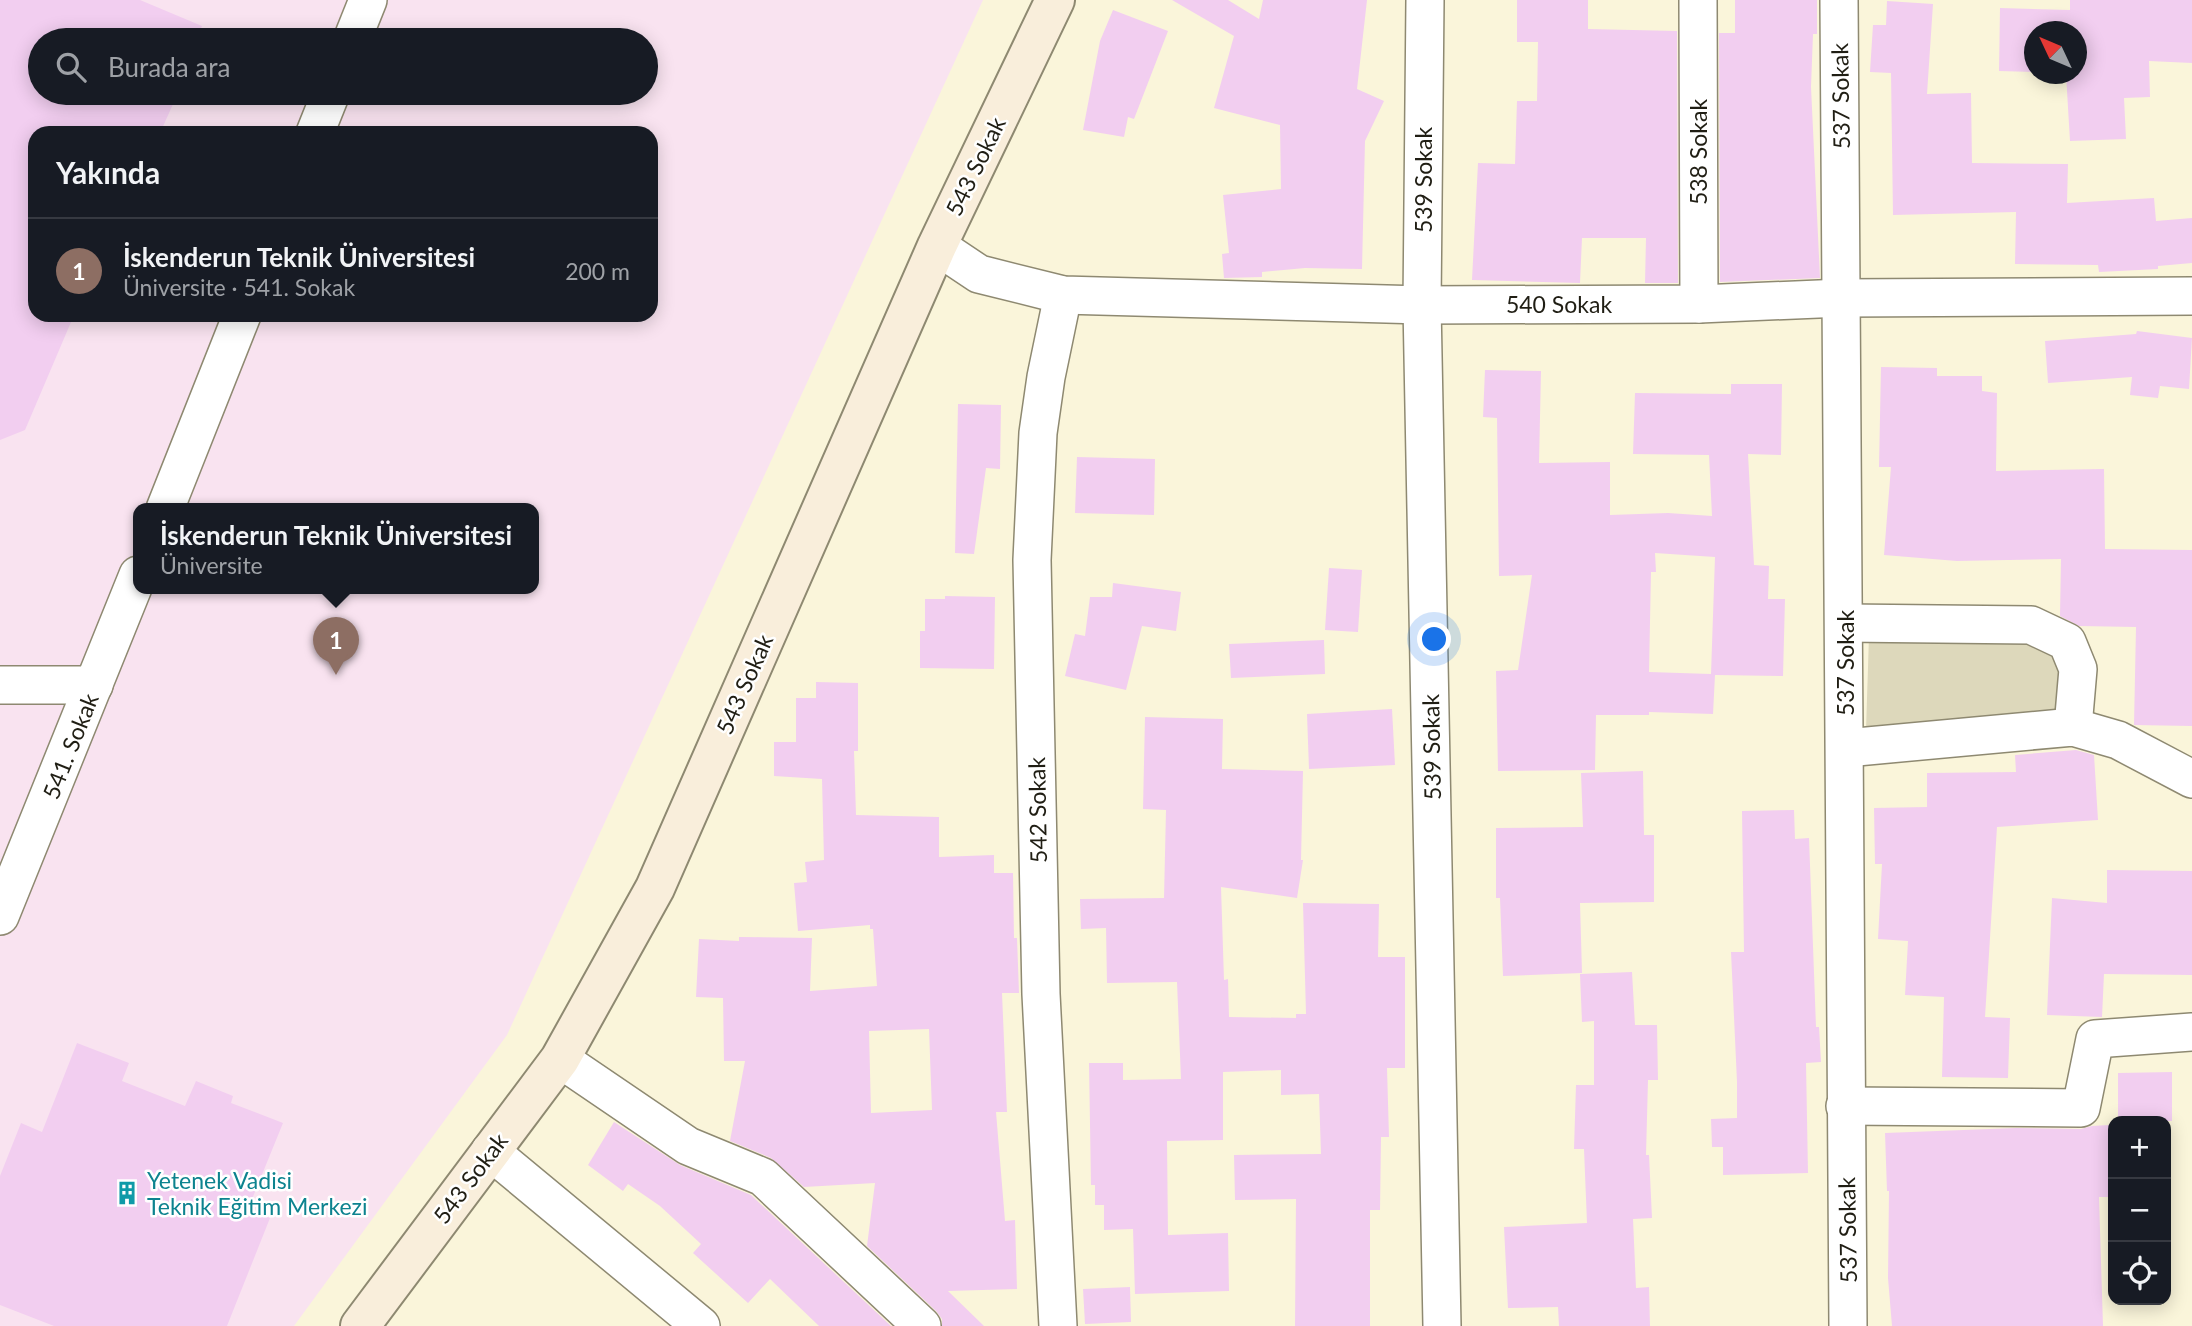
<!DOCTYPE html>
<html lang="tr">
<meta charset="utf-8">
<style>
:root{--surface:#171b24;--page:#20242c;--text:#f1f3f6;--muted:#9ea1a6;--line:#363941;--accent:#665bd5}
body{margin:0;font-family:Lato,sans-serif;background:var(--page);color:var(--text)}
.controls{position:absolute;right:21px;bottom:21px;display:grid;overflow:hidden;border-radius:14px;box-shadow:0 4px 18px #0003}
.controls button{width:63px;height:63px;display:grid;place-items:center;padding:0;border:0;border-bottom:2px solid var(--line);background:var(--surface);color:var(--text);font:35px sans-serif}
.compass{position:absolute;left:2024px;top:21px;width:63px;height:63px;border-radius:50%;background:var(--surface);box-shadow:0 4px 18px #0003;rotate:314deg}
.you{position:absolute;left:1435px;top:640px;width:24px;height:24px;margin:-18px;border:5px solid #fff;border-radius:50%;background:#1a73e8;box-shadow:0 0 0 10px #1a73e833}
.badge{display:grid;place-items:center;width:46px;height:46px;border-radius:50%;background:var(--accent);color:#fff;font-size:23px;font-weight:700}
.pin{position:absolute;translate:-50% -58px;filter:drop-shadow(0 2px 4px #0008)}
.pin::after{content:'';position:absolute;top:37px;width:24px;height:21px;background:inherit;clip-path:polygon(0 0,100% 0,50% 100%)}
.popup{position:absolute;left:133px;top:503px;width:406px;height:91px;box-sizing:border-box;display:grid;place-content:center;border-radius:14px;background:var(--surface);filter:drop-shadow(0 2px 5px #0005);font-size:23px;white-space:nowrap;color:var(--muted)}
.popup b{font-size:26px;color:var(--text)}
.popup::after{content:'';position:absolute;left:50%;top:100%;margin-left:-14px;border:14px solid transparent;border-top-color:var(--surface)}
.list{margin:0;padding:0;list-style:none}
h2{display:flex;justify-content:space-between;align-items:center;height:91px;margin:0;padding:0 28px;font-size:30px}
h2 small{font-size:23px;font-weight:400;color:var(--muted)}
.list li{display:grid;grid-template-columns:46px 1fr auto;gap:21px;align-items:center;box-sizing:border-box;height:105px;padding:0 28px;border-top:2px solid var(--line)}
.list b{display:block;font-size:26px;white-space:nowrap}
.list p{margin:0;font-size:23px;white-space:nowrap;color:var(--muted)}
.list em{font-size:23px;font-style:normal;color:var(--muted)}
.icon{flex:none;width:38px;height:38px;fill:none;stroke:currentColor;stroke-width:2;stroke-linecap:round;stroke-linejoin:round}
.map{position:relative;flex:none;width:2192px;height:1326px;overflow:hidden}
.search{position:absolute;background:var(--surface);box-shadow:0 4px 18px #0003;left:28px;top:28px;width:630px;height:77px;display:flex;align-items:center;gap:18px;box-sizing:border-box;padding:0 24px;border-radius:38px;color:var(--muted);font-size:26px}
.panel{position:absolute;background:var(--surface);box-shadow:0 4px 18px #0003;left:28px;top:126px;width:630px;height:196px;border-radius:21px}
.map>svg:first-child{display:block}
</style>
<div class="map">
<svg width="2192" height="1326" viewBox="0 0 2192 1326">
<rect width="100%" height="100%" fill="#faf5da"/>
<path fill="#f9e3f0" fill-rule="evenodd" d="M0 0H983L507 1035 294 1326H0ZM40 40H646V93H40ZM35 133H651V315H35ZM138 509H534V589H138Z"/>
<polygon fill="#ddd8bb" points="1869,636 2011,636 2054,651 2065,666 2065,716 1866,730"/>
<g fill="#f2cef0" fill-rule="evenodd">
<polygon points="0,0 140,0 202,26 196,40 40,40 40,93 178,93 160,133 35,133 35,315 74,315 25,430 0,440"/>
<polygon points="1172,0 1228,0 1259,19 1263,0 1367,0 1357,89 1384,101 1365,141 1362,269 1305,268 1262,272 1262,277 1224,278 1222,254 1229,253 1223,195 1281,189 1280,125 1214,108 1234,36"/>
<polygon points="1517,0 1588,0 1588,29 1677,31 1678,283 1645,283 1646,238 1582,238 1580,283 1472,280 1478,163 1515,164 1517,101 1537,101 1538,42 1517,42"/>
<polygon points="1735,0 1817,0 1817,34 1813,34 1811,87 1820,278 1720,282 1719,33 1735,33"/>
<polygon points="2070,0 2192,0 2192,63 2149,61 2150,97 2124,98 2126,139 2070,141 2066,74 2076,74 2076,32 2034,32 2034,72 1999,71 2000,8 2070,10"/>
<polygon points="1887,1 1933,4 1927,94 1971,93 1972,163 2068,164 2067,203 2154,198 2156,221 2192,218 2192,263 2158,266 2158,269 2099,272 2098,265 2015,264 2016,212 1893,215 1891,73 1870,72 1873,25 1886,25"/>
<polygon points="1113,10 1168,31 1134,119 1128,117 1124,137 1083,130 1100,41"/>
<polygon points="2137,331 2192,338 2189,389 2160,386 2158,398 2130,395 2132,377 2048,383 2045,341 2136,334"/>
<polygon points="1881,367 1937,368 1937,376 1982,376 1982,391 1997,393 1996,471 2104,469 2105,549 2192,550 2192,726 2134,725 2136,627 2079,626 2060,616 2061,559 1957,561 1884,555 1891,467 1879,467"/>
<path d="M1485 370 1541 371 1539 463 1610 462V515L1668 513 1712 516 1709 455 1633 454 1635 393 1731 394V384H1782L1781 455 1748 454 1754 565 1769 566 1768 599H1785L1783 676 1715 675 1713 714 1649 712V715H1596L1595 770 1498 771 1496 671 1518 670 1532 575 1499 576 1497 418 1483 417ZM1655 553 1715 557 1711 674 1649 672 1651 572H1656Z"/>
<polygon points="958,404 1001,405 1000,469 986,468 974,554 955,553"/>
<polygon points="1077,457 1155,459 1154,515 1075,513"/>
<polygon points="1329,568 1362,570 1358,632 1325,630"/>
<polygon points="1113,583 1181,592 1176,631 1142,626 1126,690 1065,676 1075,634 1085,636 1090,597 1112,597"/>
<polygon points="945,596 995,597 994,669 920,668 920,631 925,631 925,599 945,599"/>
<polygon points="1324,640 1325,674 1231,678 1229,644"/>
<path d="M816 682 858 683V751H854L856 815 939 817V857L994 855V873H1013L1014 938H1017L1019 993H1002L1007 1112H996L1005 1221 1015 1220 1017 1289 948 1291 984 1326H942V1319L936 1311 867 1246 875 1183 804 1187 771 1158 730 1141 745 1061H724L723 998 696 997 699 939 739 941V937L812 938 810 991 877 986 873 929H870V925L798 931 794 883 807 882 805 862 824 860 822 779 774 776V742H796V698H816ZM929 1029 932 1110 871 1113 869 1031Z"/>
<polygon points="1392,709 1395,765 1309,769 1307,714"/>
<polygon points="1145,717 1223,719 1222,769 1303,771 1301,860 1303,860 1297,898 1221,887 1224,980 1228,979 1229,1017 1296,1018 1296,1014 1306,1014 1303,903 1379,904 1378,957 1405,957 1405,1068 1387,1068 1389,1137 1381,1137 1380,1210 1370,1210 1370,1326 1295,1326 1296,1199 1235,1200 1234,1155 1321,1154 1319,1094 1281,1095 1281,1070 1223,1072 1223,1140 1167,1141 1168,1235 1228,1233 1229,1291 1135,1294 1133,1229 1104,1230 1104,1205 1095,1205 1095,1185 1091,1185 1089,1063 1123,1063 1123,1080 1181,1079 1177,982 1107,983 1106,928 1081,929 1080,899 1164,898 1166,810 1143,809"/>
<polygon points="2076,750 2094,755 2098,820 1997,827 1985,1017 2010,1018 2008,1078 1942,1077 1944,997 1905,995 1908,941 1878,939 1882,864 1875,864 1874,808 1927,807 1927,773 2016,772 2015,755"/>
<polygon points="1643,771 1644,835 1654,835 1654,902 1580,903 1582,973 1503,976 1500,898 1496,898 1496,828 1583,827 1581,773"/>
<polygon points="1794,810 1795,839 1809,838 1816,1027 1819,1027 1821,1062 1806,1063 1808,1173 1723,1175 1723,1147 1712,1147 1711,1119 1737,1118 1737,1082 1731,952 1744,952 1742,811"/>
<polygon points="2107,870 2192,871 2192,975 2104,974 2102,1017 2047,1015 2052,898 2107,903"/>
<polygon points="1632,972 1635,1025 1657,1025 1658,1080 1648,1080 1646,1155 1649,1155 1652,1218 1633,1219 1636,1288 1649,1287 1650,1326 1559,1326 1558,1307 1508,1308 1504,1227 1587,1223 1584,1149 1574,1149 1576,1085 1594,1085 1594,1021 1582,1022 1580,974"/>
<polygon points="77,1043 129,1063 122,1081 185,1106 196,1081 233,1096 231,1103 283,1123 248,1209 270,1218 227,1326 54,1326 0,1305 0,1176 21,1123 42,1132"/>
<polygon points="2172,1072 2172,1121 2118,1121 2118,1073"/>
<polygon points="614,1122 680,1165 751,1195 891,1326 819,1326 770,1279 748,1303 693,1253 701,1244 660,1206 628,1184 623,1191 588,1165"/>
<polygon points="2109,1125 2111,1197 2099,1197 2103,1326 1892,1326 1888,1278 1889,1191 1887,1191 1885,1133 2016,1128 2081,1129 2092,1126"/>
<polygon points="1130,1287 1131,1322 1085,1324 1083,1289"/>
</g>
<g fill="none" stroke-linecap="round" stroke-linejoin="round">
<g stroke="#8e8971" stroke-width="40">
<g id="street">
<polyline points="1425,0 1422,305 1442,1326"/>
<polyline points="1698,0 1699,304"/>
<polyline points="1839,0 1848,1326"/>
<polyline points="352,40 368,0"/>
<polyline points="315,133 331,93"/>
<polyline points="937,246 979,274 1063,295 1422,305 1699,304 1842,298 2192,296"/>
<polyline points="165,509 242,315"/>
<polyline points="1845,623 2031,625 2067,642 2078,669 2073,727"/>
<polyline points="0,685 94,685"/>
<polyline points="1846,748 2073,727 2118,740 2192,779"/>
<polyline points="0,916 138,575"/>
<polyline points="560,1059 688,1146 763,1177 922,1326"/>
<polyline points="1845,1106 2081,1108 2095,1039 2192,1032"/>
<polyline points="490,1151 701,1326"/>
<polyline points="1058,1326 1041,994 1032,560 1038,433 1046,377 1063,295"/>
</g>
</g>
<g stroke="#8e8971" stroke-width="42">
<polyline id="secondary" points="360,1326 560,1059 655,888 937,246 1055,0"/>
</g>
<use href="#street" stroke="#fff" stroke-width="37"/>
<use href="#secondary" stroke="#f9eedb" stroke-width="38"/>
</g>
<defs>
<g id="building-bare" transform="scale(1.89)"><path d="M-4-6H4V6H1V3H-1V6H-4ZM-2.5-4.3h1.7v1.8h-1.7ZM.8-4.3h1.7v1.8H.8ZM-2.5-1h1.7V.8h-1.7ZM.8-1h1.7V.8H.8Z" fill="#0f9aa8" stroke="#fff" stroke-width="2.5" paint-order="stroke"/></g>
</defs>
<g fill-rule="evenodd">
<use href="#building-bare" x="127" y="1193"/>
</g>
<g text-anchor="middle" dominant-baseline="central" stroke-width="5" stroke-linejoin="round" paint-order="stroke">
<g font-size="23" fill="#201e14" stroke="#fff">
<text transform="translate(1840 96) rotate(-91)">537 Sokak</text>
<text transform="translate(1698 152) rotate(-90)">538 Sokak</text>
<text transform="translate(975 166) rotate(-64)">543 Sokak</text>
<text transform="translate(1423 180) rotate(-90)">539 Sokak</text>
<text x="1559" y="304">540 Sokak</text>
<text transform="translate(1845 663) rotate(-90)">537 Sokak</text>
<text transform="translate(744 684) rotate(-66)">543 Sokak</text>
<text transform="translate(70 746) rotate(-68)">541. Sokak</text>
<text transform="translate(1431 747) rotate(-91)">539 Sokak</text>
<text transform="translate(1037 810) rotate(-91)">542 Sokak</text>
<text transform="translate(470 1178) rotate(-53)">543 Sokak</text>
<text transform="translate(1847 1230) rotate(-91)">537 Sokak</text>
</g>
<g font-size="23" fill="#0d838f" stroke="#fff" text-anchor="start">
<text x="147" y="1180">Yetenek Vadisi<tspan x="147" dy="26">Teknik Eğitim Merkezi</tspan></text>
</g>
</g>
</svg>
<div class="controls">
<button>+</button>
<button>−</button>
<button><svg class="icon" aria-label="locate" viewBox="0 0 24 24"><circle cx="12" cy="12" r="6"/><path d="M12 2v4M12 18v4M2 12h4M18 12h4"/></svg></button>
</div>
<svg class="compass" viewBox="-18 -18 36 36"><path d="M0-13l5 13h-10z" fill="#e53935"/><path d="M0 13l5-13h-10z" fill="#9ea1a6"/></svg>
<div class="you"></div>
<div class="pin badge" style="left:336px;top:675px;background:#8d6e63">1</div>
<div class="popup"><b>İskenderun Teknik Üniversitesi</b>Üniversite</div>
<div class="search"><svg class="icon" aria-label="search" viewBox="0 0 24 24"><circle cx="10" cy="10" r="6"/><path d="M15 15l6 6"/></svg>Burada ara</div>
<section class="panel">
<h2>Yakında<small></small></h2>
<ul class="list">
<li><span class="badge" style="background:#8d6e63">1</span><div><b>İskenderun Teknik Üniversitesi</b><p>Üniversite · 541. Sokak</p></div><em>200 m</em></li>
</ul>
</section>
</div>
